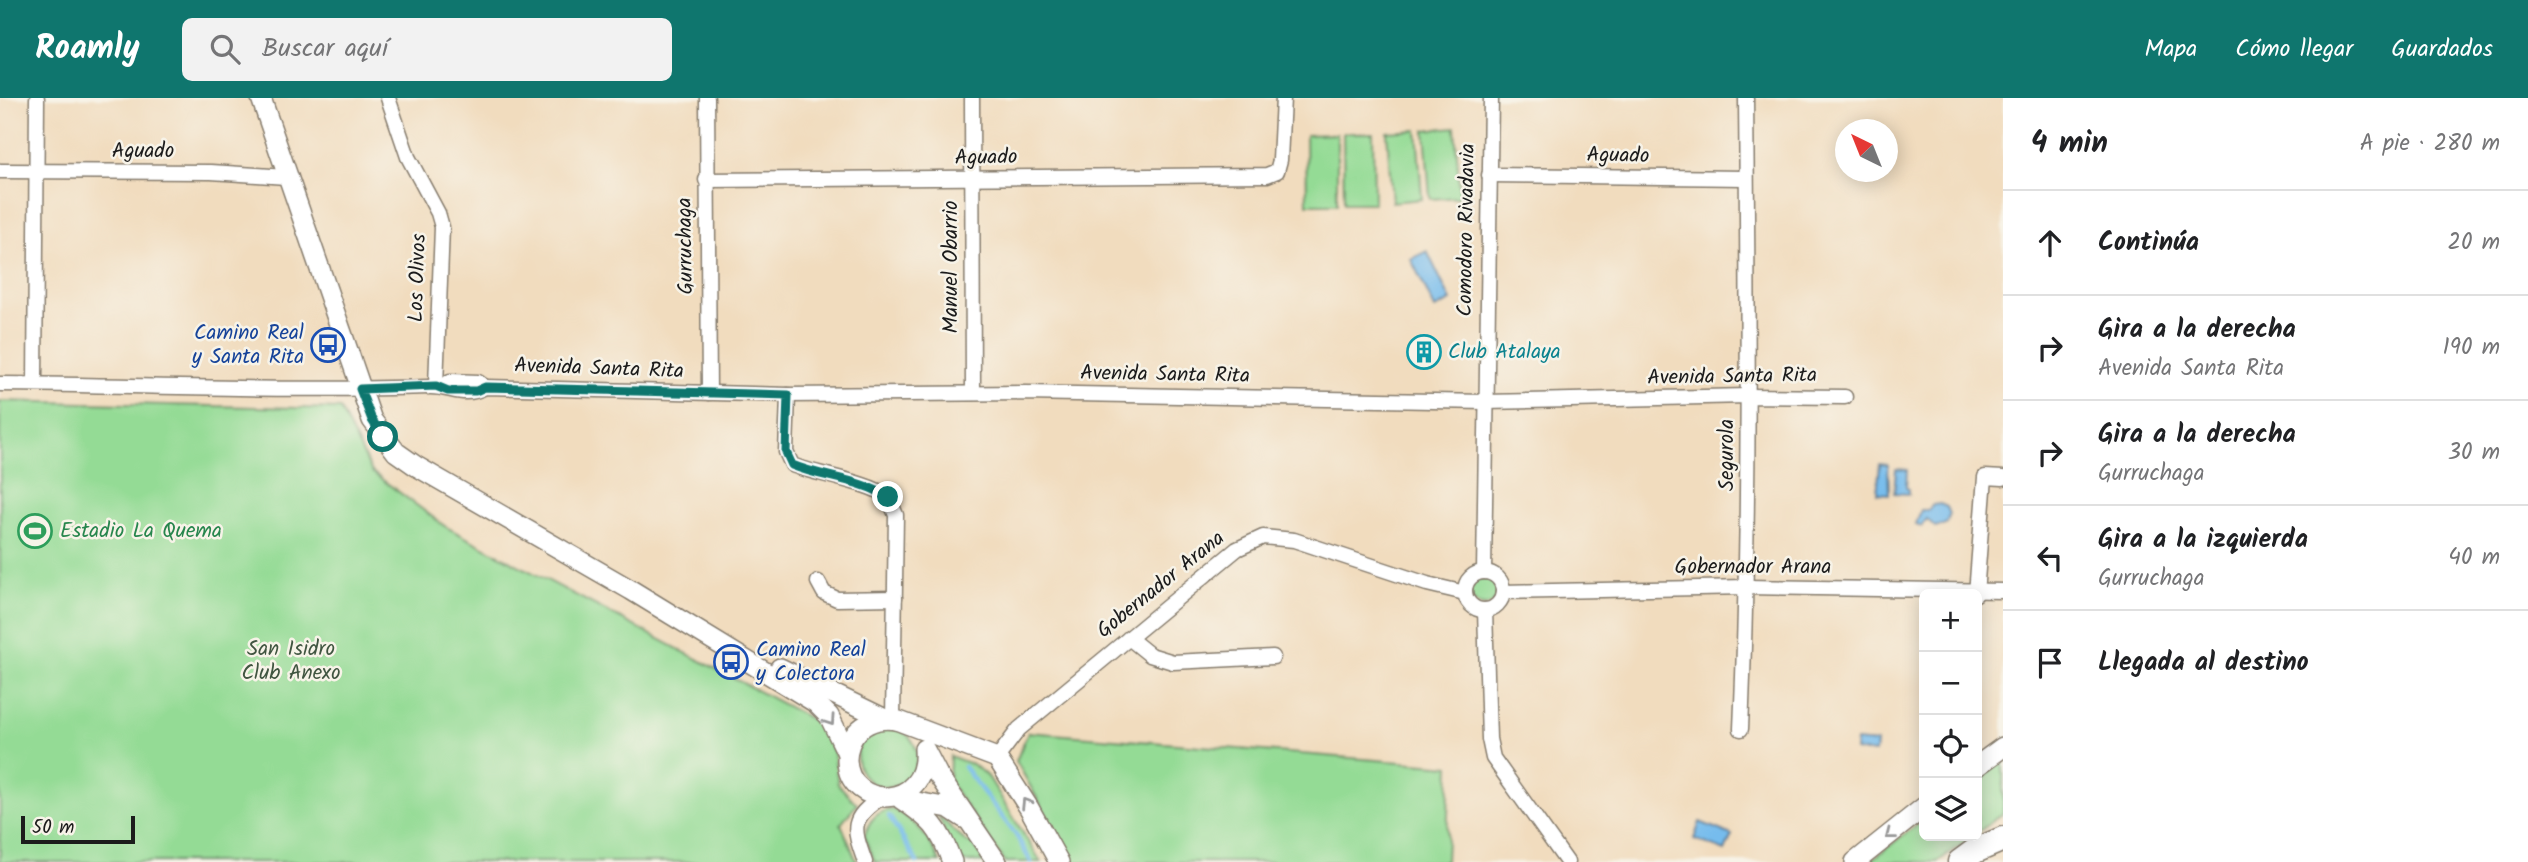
<!DOCTYPE html>
<html lang="es">
<meta charset="utf-8">
<style>
:root{--surface:#fff;--page:#f2f2f2;--text:#202124;--muted:#757577;--line:#e0e0e0;--accent:#0f766e}
body{margin:0;font-family:Kalam,sans-serif;background:var(--page);color:var(--text)}
.controls{position:absolute;right:21px;bottom:21px;display:grid;overflow:hidden;border-radius:10px;box-shadow:0 4px 18px #0003}
.controls button{width:63px;height:63px;display:grid;place-items:center;padding:0;border:0;border-bottom:2px solid var(--line);background:var(--surface);color:var(--text);font:35px sans-serif}
.compass{position:absolute;left:1835px;top:21px;width:63px;height:63px;border-radius:50%;background:var(--surface);box-shadow:0 4px 18px #0003;rotate:317deg}
.scale{position:absolute;left:21px;bottom:18px;width:114px;box-sizing:border-box;padding-left:7px;border:4px solid #1c1c1c;border-top:0;font-size:19px;line-height:24px;white-space:nowrap;color:#1c1c1c;-webkit-text-stroke:5px #f7f3e8;paint-order:stroke}
.stop{position:absolute;width:21px;height:21px;margin:-16px;border:5px solid #0f766e;border-radius:50%;background:#fff}
.stop.end{background:#0f766e;border-color:#fff;box-shadow:0 2px 7px #0008}
.list{margin:0;padding:0;list-style:none}
h2{display:flex;justify-content:space-between;align-items:center;height:91px;margin:0;padding:0 28px;font-size:30px}
h2 small{font-size:23px;font-weight:400;color:var(--muted)}
.list li{display:grid;grid-template-columns:46px 1fr auto;gap:21px;align-items:center;box-sizing:border-box;height:105px;padding:0 28px;border-top:2px solid var(--line)}
.list b{display:block;font-size:26px;white-space:nowrap}
.list p{margin:0;font-size:23px;white-space:nowrap;color:var(--muted)}
.list em{font-size:23px;font-style:normal;color:var(--muted)}
.icon{flex:none;width:38px;height:38px;fill:none;stroke:currentColor;stroke-width:2;stroke-linecap:round;stroke-linejoin:round}
.map{position:relative;flex:none;width:2003px;height:764px;overflow:hidden}
header{display:flex;align-items:center;gap:42px;box-sizing:border-box;height:98px;padding:0 35px;background:var(--accent);color:#fff}
header strong{font-size:33px}
nav{display:flex;gap:38px;margin-inline-start:auto;font-size:24px}
.search{width:490px;height:63px;background:var(--page);display:flex;align-items:center;gap:18px;box-sizing:border-box;padding:0 24px;border-radius:10px;color:var(--muted);font-size:26px}
main{display:flex}
aside{flex:1;background:var(--surface)}
.map>svg:first-child{display:block}
</style>
<header>
<strong>Roamly</strong>
<div class="search"><svg class="icon" aria-label="search" viewBox="0 0 24 24"><circle cx="10" cy="10" r="6"/><path d="M15 15l6 6"/></svg>Buscar aquí</div>
<nav><a>Mapa</a><a>Cómo llegar</a><a>Guardados</a></nav>
</header>
<main>
<div class="map">
<svg width="2003" height="764" viewBox="0 0 2003 764">
<rect width="100%" height="100%" fill="#f7f3e8"/>
<filter id="ink" filterUnits="userSpaceOnUse"><feTurbulence type="fractalNoise" baseFrequency=".0143" numOctaves="2"/><feDisplacementMap in="SourceGraphic" scale="14" xChannelSelector="R" yChannelSelector="G"/><feConvolveMatrix kernelMatrix="1 2 1 2 8 2 1 2 1" color-interpolation-filters="sRGB"/></filter>
<filter id="wash" filterUnits="userSpaceOnUse"><feTurbulence type="fractalNoise" baseFrequency=".00686" numOctaves="4" result="noise"/><feDisplacementMap in="SourceGraphic" scale="28" xChannelSelector="R" yChannelSelector="G"/><feGaussianBlur stdDeviation="1.57" result="paint"/><feColorMatrix in="noise" values="0 0 0 0 0 0 0 0 0 0 0 0 0 0 0 0 0 1.4 0 .05"/><feComposite in="paint" operator="in"/></filter>
<g filter="url(#wash)">
<rect width="100%" height="100%" fill="#f1dcbe"/>
<g fill="#94db95" stroke="#587c58" stroke-width="2">
<polygon points="1455,29 1460,99 1430,101 1425,32"/>
<polygon points="1417,32 1422,101 1392,104 1387,34"/>
<polygon points="1343,35 1373,35 1374,105 1344,105"/>
<polygon points="1337,36 1337,106 1307,106 1306,37"/>
<polygon points="0,303 340,311 372,374 446,429 817,624 834,654 838,686 857,706 841,726 857,764 0,764"/>
<circle cx="1484" cy="494" r="14"/>
<circle cx="887" cy="659" r="30"/>
<polygon points="1028,634 1450,668 1446,764 1073,764 1016,663"/>
<polygon points="950,658 974,667 989,680 1041,764 1005,764 949,684"/>
<polygon points="2003,662 2003,715 1977,735 1977,682"/>
<path d="M893 711C917 724 929 739 940 764H875L864 739C869 723 875 713 893 711Z"/>
<polygon points="938,717 966,744 973,746 985,764 956,764"/>
<polygon points="1924,721 1924,738 1974,738 1937,764 1869,764"/>
</g>
<g fill="#76bced" stroke="#496c84" stroke-width="2">
<polygon points="1427,153 1451,203 1435,211 1411,161"/>
<polygon points="1880,366 1888,367 1889,396 1877,395"/>
<polygon points="1896,371 1907,372 1906,390 1909,391 1909,396 1894,395"/>
<polygon points="1940,406 1947,409 1950,416 1946,426 1935,429 1927,421 1921,428 1916,426 1921,412 1928,412 1933,407"/>
<polygon points="1856,643 1876,645 1875,655 1855,653"/>
<polygon points="1700,724 1732,737 1725,753 1694,741"/>
</g>
<g fill="none" stroke-linecap="round" stroke-linejoin="round">
<g stroke="#76bced" stroke-width="4.5">
<polyline points="964,669 1016,737 1031,764"/>
<polyline points="889,718 917,764"/>
</g>
</g>
</g>
<g filter="url(#ink)">
<g fill="none" stroke-linecap="round" stroke-linejoin="round">
<g stroke="#867c6d" stroke-width="17">
<g id="street">
<polyline points="388,0 408,59 438,115 442,129 436,288"/>
<polyline points="707,0 709,295"/>
<polyline points="972,0 973,295"/>
<polyline points="0,73 211,74 286,79"/>
<polyline points="1489,77 1746,80"/>
<polyline points="706,82 1267,77 1277,73 1280,62 1283,0"/>
<path d="M0 286C143 287 286 294 429 289 450 288 463 301 485 289L788 297 1026 295 1485 304 1748 298 1845 299"/>
<polyline points="35,286 37,0"/>
<polyline points="443,289 450,283 478,284 485,289"/>
<path d="M788 297 786 354 792 367C814 376 872 385 886 398 891 402 893 411 896 417L893 621"/>
<polyline points="1484,474 1491,0"/>
<circle cx="1484" cy="493" r="19"/>
<polyline points="818,484 824,495 837,501 895,500"/>
<polyline points="1503,494 1747,489 2003,493"/>
<polyline points="1976,496 1985,379 2003,380"/>
<polyline points="1485,512 1489,641 1493,660 1567,764"/>
<polyline points="1129,540 1150,557 1173,564 1273,559"/>
<path d="M1741 631C1750 420 1748 210 1746 0"/>
<polyline points="997,660 1019,631 1237,451 1263,439 1294,442 1427,486 1465,495"/>
<path d="M865 764C853 730 849 721 882 699"/>
</g>
</g>
<g stroke="#867c6d" stroke-width="22">
<g id="secondary">
<polyline points="261,0 372,322 396,354 416,368 631,492 816,605 829,618 847,655"/>
<polyline points="780,570 885,621"/>
<path d="M924 651C929 714 848 712 847 662 847 651 851 640 859 632 870 622 885 619 899 623L997 660 1029 710 1059 764"/>
<polyline points="925,652 938,677 997,764"/>
<polyline points="1977,668 2003,649"/>
<path d="M901 701C931 721 940 730 952 764"/>
<polyline points="906,702 949,710 964,720"/>
<polyline points="1855,764 1924,709"/>
</g>
</g>
<g stroke="#867c6d" stroke-width="27">
<polyline id="highway" points="1960,764 1975,753 2003,741"/>
</g>
<use href="#street" stroke="#fff" stroke-width="14"/>
<use href="#secondary" stroke="#fff" stroke-width="19"/>
<use href="#highway" stroke="#fff" stroke-width="24"/>
</g>
<defs><path id="oneway-chevron" d="M-2-3.5L2.5 0L-2 3.5" fill="none" stroke-width="1.6" stroke-linecap="round" stroke-linejoin="round" transform="scale(1.75)"/></defs>
<g stroke="#999">
<use href="#oneway-chevron" transform="translate(830 623) rotate(56)"/>
<use href="#oneway-chevron" transform="translate(1026 705) rotate(-122)"/>
<use href="#oneway-chevron" transform="translate(1890 737) rotate(142)"/>
</g>
</g>
<g fill="none" stroke-linecap="round" stroke-linejoin="round" filter="url(#ink)">
<path stroke="#0f766e" stroke-width="9" d="M383 339 372 322 360 291 436 288 448 293H476L485 289 788 297 786 354 792 367C823 380 860 381 888 399"/>
</g>
<defs>
<g id="bus-ring" transform="scale(1.75)"><circle r="9.5" fill="#f7f3e8" stroke="#1a4fb4" stroke-width="1.5"/><path d="M-5-6H5V4H4V6H2V4H-2V6H-4V4H-5ZM-3.5-4V0h7V-4ZM-3.5 1.2v1.5H-2V1.2ZM2 1.2v1.5H3.5V1.2Z" fill="#1a4fb4"/></g>
<g id="building-ring" transform="scale(1.75)"><circle r="9.5" fill="#f7f3e8" stroke="#0f9aa8" stroke-width="1.5"/><path d="M-4-6H4V6H1V3H-1V6H-4ZM-2.5-4.3h1.7v1.8h-1.7ZM.8-4.3h1.7v1.8H.8ZM-2.5-1h1.7V.8h-1.7ZM.8-1h1.7V.8H.8Z" fill="#0f9aa8"/></g>
<g id="stadium-ring" transform="scale(1.75)"><circle r="9.5" fill="#f7f3e8" stroke="#2e9e5b" stroke-width="1.5"/><path d="M0-5a6.5 5 0 1 0 0 10a6.5 5 0 1 0 0-10ZM-3.5-1.8h7v3.6h-7Z" fill="#2e9e5b"/></g>
</defs>
<g fill-rule="evenodd">
<use href="#bus-ring" x="328" y="247"/>
<use href="#building-ring" x="1424" y="254"/>
<use href="#stadium-ring" x="35" y="433"/>
<use href="#bus-ring" x="731" y="564"/>
</g>
<g text-anchor="middle" dominant-baseline="central" stroke-width="5" stroke-linejoin="round" paint-order="stroke">
<g font-size="21" fill="#1c1c1c" stroke="#f7f3e8">
<text x="143" y="53">Aguado</text>
<text transform="translate(1618 58) rotate(1)">Aguado</text>
<text transform="translate(986 60) rotate(-1)">Aguado</text>
<text transform="translate(1467 132) rotate(-89)">Comodoro Rivadavia</text>
<text transform="translate(686 148) rotate(-91)">Gurruchaga</text>
<text transform="translate(951 169) rotate(-90)">Manuel Obarrio</text>
<text transform="translate(418 180) rotate(-88)">Los Olivos</text>
<text transform="translate(599 271) rotate(2)">Avenida Santa Rita</text>
<text transform="translate(1165 277) rotate(1)">Avenida Santa Rita</text>
<text transform="translate(1732 279) rotate(-1)">Avenida Santa Rita</text>
<text transform="translate(1727 357) rotate(-90)">Segurola</text>
<text x="1753" y="469">Gobernador Arana</text>
<text transform="translate(1161 487) rotate(-39)">Gobernador Arana</text>
</g>
<g font-size="21" fill="#164399" stroke="#f7f3e8" text-anchor="end">
<text x="304" y="235">Camino Real<tspan x="304" dy="24">y Santa Rita</tspan></text>
<text x="756" y="552" text-anchor="start">Camino Real<tspan x="756" dy="24">y Colectora</tspan></text>
</g>
<g font-size="21" fill="#0d838f" stroke="#f7f3e8" text-anchor="start">
<text x="1448" y="254">Club Atalaya</text>
</g>
<g font-size="21" fill="#27864d" stroke="#f7f3e8" text-anchor="start">
<text x="60" y="433">Estadio La Quema</text>
</g>
<g font-size="21" fill="#405540" stroke="#f7f3e8">
<text x="291" y="551">San Isidro<tspan x="291" dy="24">Club Anexo</tspan></text>
</g>
</g>
</svg>
<div class="controls">
<button>+</button>
<button>−</button>
<button><svg class="icon" aria-label="locate" viewBox="0 0 24 24"><circle cx="12" cy="12" r="6"/><path d="M12 2v4M12 18v4M2 12h4M18 12h4"/></svg></button>
<button><svg class="icon" aria-label="layers" viewBox="0 0 24 24"><path d="M12 4l9 5-9 5-9-5zM3 14l9 5 9-5"/></svg></button>
</div>
<svg class="compass" viewBox="-18 -18 36 36"><path d="M0-13l5 13h-10z" fill="#e53935"/><path d="M0 13l5-13h-10z" fill="#757577"/></svg>
<div class="scale">50 m</div>
<div class="stop" style="left:383px;top:339px"></div>
<div class="stop end" style="left:888px;top:399px"></div>
</div>
<aside>
<h2>4 min<small>A pie · 280 m</small></h2>
<ul class="list">
<li><svg class="icon" aria-label="ahead" viewBox="0 0 24 24"><path d="M12 20V5M6 11l6-6 6 6"/></svg><div><b>Continúa</b></div><em>20 m</em></li>
<li><svg class="icon" aria-label="right" viewBox="0 0 24 24"><path d="M7 20v-9h11M14 6l5 5-5 5"/></svg><div><b>Gira a la derecha</b><p>Avenida Santa Rita</p></div><em>190 m</em></li>
<li><svg class="icon" aria-label="right" viewBox="0 0 24 24"><path d="M7 20v-9h11M14 6l5 5-5 5"/></svg><div><b>Gira a la derecha</b><p>Gurruchaga</p></div><em>30 m</em></li>
<li><svg class="icon" aria-label="left" viewBox="0 0 24 24"><path d="M17 20v-9H6M10 6l-5 5 5 5"/></svg><div><b>Gira a la izquierda</b><p>Gurruchaga</p></div><em>40 m</em></li>
<li><svg class="icon" aria-label="arrive" viewBox="0 0 24 24"><path d="M6 21V4h12l-3 4 3 4H6"/></svg><div><b>Llegada al destino</b></div></li>
</ul>
</aside>
</main>
